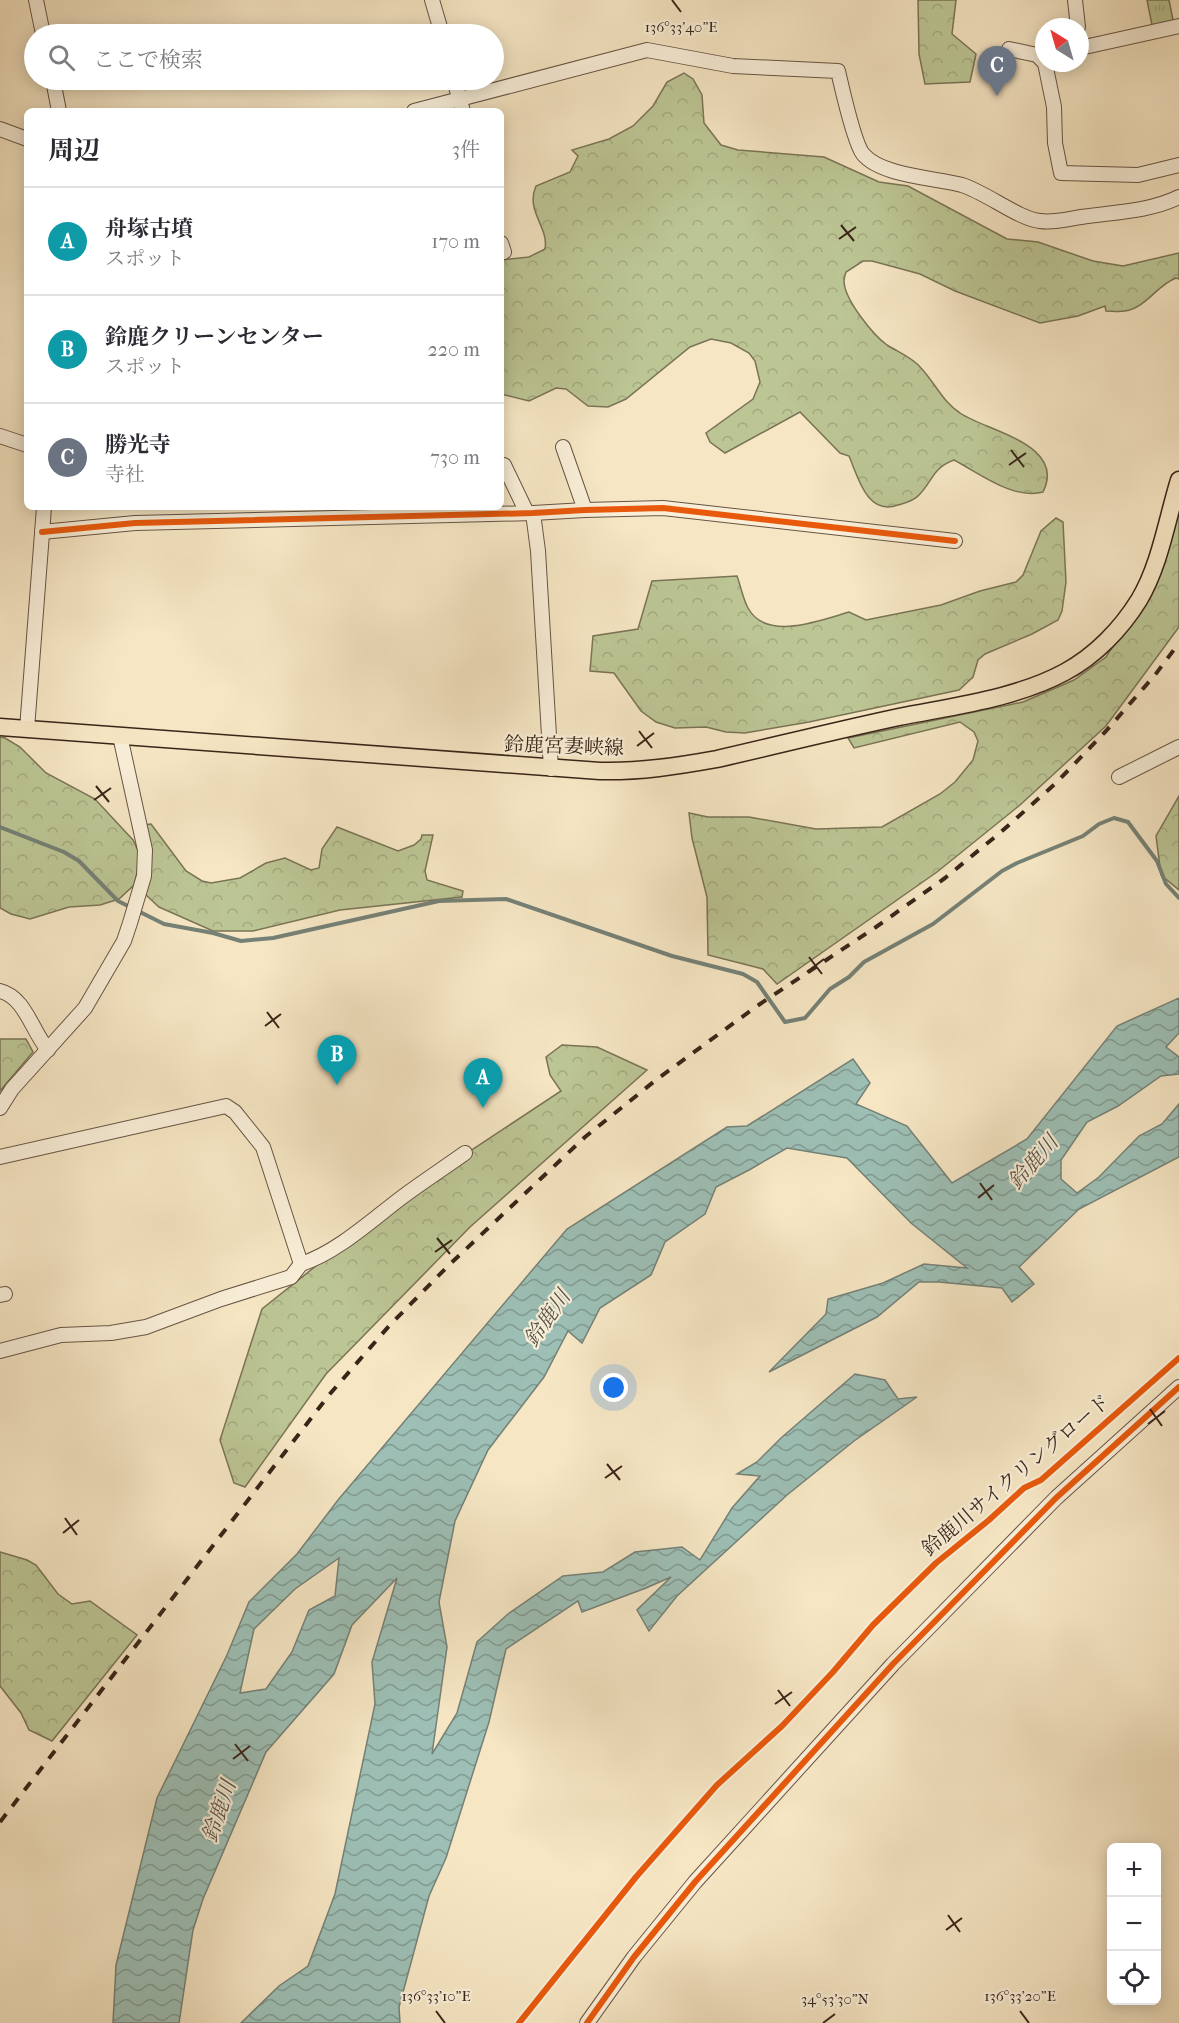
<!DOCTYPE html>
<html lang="ja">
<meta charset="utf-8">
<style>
:root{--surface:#fff;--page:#f7f7f7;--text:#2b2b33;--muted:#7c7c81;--line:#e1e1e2;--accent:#1a73e8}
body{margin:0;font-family:"IM FELL French Canon","Noto Serif JP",serif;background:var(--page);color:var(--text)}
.controls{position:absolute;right:18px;bottom:18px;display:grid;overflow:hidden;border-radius:9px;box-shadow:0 3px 15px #0003}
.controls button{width:54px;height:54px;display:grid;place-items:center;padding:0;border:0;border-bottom:2px solid var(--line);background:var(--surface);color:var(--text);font:30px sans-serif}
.compass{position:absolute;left:1035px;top:18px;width:54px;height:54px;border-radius:50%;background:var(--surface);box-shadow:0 3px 15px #0003;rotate:323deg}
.you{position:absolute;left:614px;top:1388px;width:21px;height:21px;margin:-15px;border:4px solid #fff;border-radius:50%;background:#1a73e8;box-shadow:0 0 0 9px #1a73e833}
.badge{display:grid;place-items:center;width:39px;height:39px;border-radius:50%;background:var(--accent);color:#fff;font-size:20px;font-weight:700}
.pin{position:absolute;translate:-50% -50px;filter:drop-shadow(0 2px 3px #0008)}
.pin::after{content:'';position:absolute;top:32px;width:21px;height:18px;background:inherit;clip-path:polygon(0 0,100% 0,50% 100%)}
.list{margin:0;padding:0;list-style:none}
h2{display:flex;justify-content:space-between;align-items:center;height:78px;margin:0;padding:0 24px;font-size:26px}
h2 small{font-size:20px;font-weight:400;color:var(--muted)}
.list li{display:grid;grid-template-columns:39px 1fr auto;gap:18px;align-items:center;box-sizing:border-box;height:108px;padding:0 24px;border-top:2px solid var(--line)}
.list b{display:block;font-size:22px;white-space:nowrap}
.list p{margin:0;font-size:20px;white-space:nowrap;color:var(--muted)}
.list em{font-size:20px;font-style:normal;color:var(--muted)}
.icon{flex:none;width:33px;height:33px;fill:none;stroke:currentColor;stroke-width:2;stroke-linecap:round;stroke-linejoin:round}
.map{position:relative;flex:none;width:1179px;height:2023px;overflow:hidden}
.search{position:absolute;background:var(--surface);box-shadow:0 3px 15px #0003;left:24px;top:24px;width:480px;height:66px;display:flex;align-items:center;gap:15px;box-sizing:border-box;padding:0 21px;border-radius:33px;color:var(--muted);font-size:22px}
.panel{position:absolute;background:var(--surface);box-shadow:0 3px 15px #0003;left:24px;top:108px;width:480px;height:402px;border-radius:9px}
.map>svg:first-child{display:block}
</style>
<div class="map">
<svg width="1179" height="2023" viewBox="0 0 1179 2023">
<defs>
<pattern id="forest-crowns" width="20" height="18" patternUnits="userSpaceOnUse" patternTransform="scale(1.5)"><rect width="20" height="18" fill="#bcc594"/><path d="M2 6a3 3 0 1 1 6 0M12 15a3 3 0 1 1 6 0" fill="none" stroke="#a2a97f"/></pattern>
<pattern id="park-tufts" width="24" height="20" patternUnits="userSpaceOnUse" patternTransform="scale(1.5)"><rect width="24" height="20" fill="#bcc594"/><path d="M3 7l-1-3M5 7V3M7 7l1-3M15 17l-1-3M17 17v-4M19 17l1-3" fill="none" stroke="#a2a97f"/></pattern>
<pattern id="water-waves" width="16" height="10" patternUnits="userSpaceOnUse" patternTransform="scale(1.5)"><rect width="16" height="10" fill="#9dbfb5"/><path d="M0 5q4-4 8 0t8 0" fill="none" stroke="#819b92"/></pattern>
</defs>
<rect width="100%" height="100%" fill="#f6e6c4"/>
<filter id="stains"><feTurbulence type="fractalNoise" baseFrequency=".00333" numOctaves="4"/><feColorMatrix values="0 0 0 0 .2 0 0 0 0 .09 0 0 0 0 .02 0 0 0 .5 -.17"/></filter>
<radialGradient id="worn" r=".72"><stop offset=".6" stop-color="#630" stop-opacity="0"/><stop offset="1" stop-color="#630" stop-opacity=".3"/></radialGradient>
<g fill="url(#forest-crowns)" stroke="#7a7456" stroke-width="1.5">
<polygon points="918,0 956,0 952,34 976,54 970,82 925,84 919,54"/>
<path d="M684 73 693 79 702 95 704 123 721 145 738 150 824 157 879 182 908 186 1007 239 1038 242 1093 261 1123 266 1179 253V279L1176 278C1157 285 1146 308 1125 311 1119 312 1112 311 1106 311L1105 306 1078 316 1040 323 955 291 920 274 872 261H863L846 272C845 275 844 278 844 281 844 299 873 335 887 345 898 352 913 358 921 368 935 383 943 402 960 413 986 431 1067 444 1043 492 1013 500 979 473 954 460 932 468 933 481 919 495 914 501 905 503 898 505 867 516 858 477 849 456L840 453 800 412 725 453 710 442 706 433 753 399 760 382 755 361 749 353 731 343 711 339 690 347 626 399 608 407 588 406 566 389 556 388 529 401 501 394V260L529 257 545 249C549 227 525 211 536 186L570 172 578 156 572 150 609 139 633 126 653 106 667 82Z"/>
<polygon points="1179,506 1179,627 1106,726 1020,805 937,872 777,984 763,969 708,955 707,897 692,838 689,813 708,817 749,817 816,829 882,827 940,794 955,782 973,760 978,741 974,732 960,722 854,748 848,738 1023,702 1074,680 1106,657 1127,625"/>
<path d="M1056 518 1063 522 1066 582 1062 611 1058 620 1032 634 985 654 978 660 973 677 959 690 809 722 745 733 726 732 706 727 675 728 656 722 641 711 614 673 590 671 593 636 638 629 652 581 737 576C741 587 743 599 748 608 766 642 822 620 849 612L866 620 941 605 980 591 1016 582 1023 575 1041 531Z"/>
<polygon points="0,737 5,738 20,747 46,773 95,799 133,840 141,857 134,885 119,899 100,905 69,907 30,919 11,914 0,908"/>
<polygon points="1179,796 1179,890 1161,875 1156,836"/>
<polygon points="151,824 186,871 202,881 211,883 240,878 266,863 285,858 311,870 319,868 322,849 337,827 398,851 414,845 421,839 422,835 433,835 425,871 427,880 463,891 462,897 340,910 253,931 213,931 159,907 146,895 147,848 143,825"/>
<polygon points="0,1039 26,1039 33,1052 0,1091"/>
<polygon points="562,1045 597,1047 647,1070 470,1227 326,1374 245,1487 234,1483 220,1440 262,1309 411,1190 561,1091 550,1075 546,1057"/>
<polygon points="0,1552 27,1560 36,1565 58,1594 72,1604 90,1601 137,1635 52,1741 29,1730 21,1713 0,1686"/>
</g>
<polygon fill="url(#park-tufts)" stroke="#7a7456" stroke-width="1.5" points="1147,0 1169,0 1174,25 1153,30"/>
<path fill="url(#water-waves)" stroke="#758176" stroke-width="1.5" fill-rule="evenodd" d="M1179 998V1033L1166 1047 1179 1057V1074L1161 1076 1118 1106 1087 1122 1061 1160V1179L1077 1193 1099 1177 1139 1136 1162 1124 1179 1104V1157L1079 1209 1019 1267 1034 1284 1012 1302 1002 1288 939 1282H919L877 1317 769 1372 826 1314 828 1299 883 1283 924 1264 967 1268 911 1223 847 1158 787 1148 749 1170 716 1187 705 1214 665 1242 651 1275 600 1308 582 1343 568 1331 544 1377 488 1450 455 1521 439 1602 447 1647 432 1754 457 1713 477 1642 508 1614 563 1576 603 1572 635 1552 682 1547 700 1560 732 1508 760 1476 737 1474 757 1462 781 1438 855 1374 885 1380 898 1399 917 1397 854 1441 787 1495 677 1596 649 1631 637 1610 671 1577 646 1588 582 1612 578 1601 506 1649 489 1722 446 1858 429 1896 399 2007 400 2023H241L279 1986 308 1966 335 1894 375 1704 372 1662 397 1578 352 1625 334 1674 266 1752 203 1899 193 1930 179 2023H113L116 1965 157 1798 227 1655 249 1602 297 1554 338 1500 567 1229 727 1127 747 1126 853 1059 870 1083 856 1104 907 1126 952 1183 1027 1139 1117 1026ZM339 1558 335 1596 309 1610 292 1652 266 1689 240 1693 254 1629 295 1589Z"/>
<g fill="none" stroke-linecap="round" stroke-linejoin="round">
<polyline stroke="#758176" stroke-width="4" points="0,827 64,852 79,861 118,901 164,924 213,933 241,941 273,938 439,901 506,899 672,956 743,974 757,982 785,1022 805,1018 830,989 849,977 864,962 933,924 1002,871 1017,863 1083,836 1099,824 1114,818 1128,822 1157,861 1166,884 1179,898"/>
<g stroke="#685443" stroke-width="16">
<g id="minor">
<polyline points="36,0 43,34"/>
<polyline points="432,0 442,34"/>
<polyline points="1075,0 1078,27"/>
<polyline points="1080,48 1179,26"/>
<polyline points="1009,49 1037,55 1044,62"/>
<polyline points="1045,63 1054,107 1055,143 1061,173 1138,175 1179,165"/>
<polyline points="53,80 59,111"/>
<polyline points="454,80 463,111"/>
<path d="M414 111 647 50 733 66 838 71C842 88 854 143 863 154 881 176 936 178 962 185 987 193 1019 219 1040 221 1054 223 1068 219 1081 217 1114 212 1148 212 1179 197"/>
<polyline points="0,129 27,139"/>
<polyline points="501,243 504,252"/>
<polyline points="0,436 27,445"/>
<polyline points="563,447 585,510"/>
<polyline points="504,465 527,513"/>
<polyline points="533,513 538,551 551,769"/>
<polyline points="42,532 135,523 533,513 585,510 663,508 955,541"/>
<polyline points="27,729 44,507"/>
<polyline points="1119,777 1179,747"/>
<path d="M0 991C25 997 32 1031 48 1050"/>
<polyline points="0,1108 12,1089 85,1008 124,941 130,923 144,876 145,850 120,736"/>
<polyline points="0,1157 226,1106 235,1112 263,1147 301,1264 291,1277 221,1299 146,1327 111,1333 61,1335 0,1351"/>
<path d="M301 1264C336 1253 372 1220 401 1198 421 1183 444 1168 465 1153"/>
<polyline points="0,1295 5,1294"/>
<polyline points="587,2023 634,1957 695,1882 893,1664 1056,1498 1179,1387"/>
</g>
</g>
<g stroke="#392418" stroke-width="19">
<path id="major" d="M0 727 600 771C639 772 678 766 717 759 778 745 838 730 899 717 953 706 1015 699 1065 672 1095 656 1121 629 1139 600 1160 565 1167 519 1179 480"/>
</g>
<use href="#minor" stroke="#f9efd9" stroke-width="14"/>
<use href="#major" stroke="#f6e6c4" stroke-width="16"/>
<polyline stroke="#392418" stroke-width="4" stroke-dasharray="10 10" stroke-linecap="butt" points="0,1822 329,1395 389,1326 449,1265 585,1137 656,1080 757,1006 876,927 945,878 1001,832 1056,783 1106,731 1155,675 1179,643"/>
<g stroke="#f9efd9" stroke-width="10">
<g id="cycleway">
<polyline points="42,532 135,523 533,513 585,510 663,508 955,541"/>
<polyline points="519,2023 636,1877 717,1785 782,1726 833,1672 873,1625 936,1563 989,1520 1024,1488 1041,1480 1179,1358"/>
<polyline points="587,2023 634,1957 695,1882 893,1664 1056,1498 1179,1387"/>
</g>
</g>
<use href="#cycleway" stroke="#e8590c" stroke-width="6"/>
</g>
<path fill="none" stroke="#392418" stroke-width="2" d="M672 0 681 12M841 225 854 241M839 239 856 227M1011 450 1024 467M1009 465 1026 453M639 731 652 748M637 746 654 733M96 786 109 802M94 800 111 788M809 957 822 974M807 972 824 959M267 1012 279 1028M265 1026 281 1014M980 1183 992 1200M978 1198 994 1185M437 1238 450 1254M435 1252 452 1240M1150 1409 1162 1426M1148 1424 1165 1411M607 1464 620 1480M605 1478 622 1466M65 1518 77 1535M63 1533 79 1520M778 1690 790 1706M775 1704 792 1692M235 1744 248 1761M233 1759 250 1746M948 1915 960 1932M946 1930 962 1918M436 2011 445 2023M1020 2011 1029 2023M823 2023 835 2014"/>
<g text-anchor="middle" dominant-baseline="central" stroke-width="4.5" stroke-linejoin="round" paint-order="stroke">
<g font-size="20" fill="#392418" stroke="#f9efd9">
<text transform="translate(564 746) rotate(2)">鈴鹿宮妻峡線</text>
<text transform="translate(1016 1475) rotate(-40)">鈴鹿川サイクリングロード</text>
</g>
<g font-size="21" font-style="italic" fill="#575247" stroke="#f9efd9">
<text transform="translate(1033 1162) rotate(-49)">鈴鹿川</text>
<text transform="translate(547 1318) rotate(-55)">鈴鹿川</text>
<text transform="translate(219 1811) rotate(-71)">鈴鹿川</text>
</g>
</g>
<g font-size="15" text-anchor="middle" fill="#392418" stroke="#f9efd9" stroke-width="4.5" stroke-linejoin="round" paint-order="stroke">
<text x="681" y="32">136°33'40"E</text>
<text x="436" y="2001">136°33'10"E</text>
<text x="1020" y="2001">136°33'20"E</text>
<text x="835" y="2004">34°53'30"N</text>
</g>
<rect width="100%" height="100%" filter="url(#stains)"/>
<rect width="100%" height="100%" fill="url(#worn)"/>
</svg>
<div class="controls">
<button>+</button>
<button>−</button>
<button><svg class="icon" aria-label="locate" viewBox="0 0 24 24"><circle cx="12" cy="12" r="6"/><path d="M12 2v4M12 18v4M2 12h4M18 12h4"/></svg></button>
</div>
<svg class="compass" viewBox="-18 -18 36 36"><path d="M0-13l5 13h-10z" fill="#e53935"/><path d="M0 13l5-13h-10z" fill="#7c7c81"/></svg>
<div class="you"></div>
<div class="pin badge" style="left:483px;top:1108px;background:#0f9aa8">A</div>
<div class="pin badge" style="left:337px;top:1085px;background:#0f9aa8">B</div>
<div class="pin badge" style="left:997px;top:96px;background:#6b7280">C</div>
<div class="search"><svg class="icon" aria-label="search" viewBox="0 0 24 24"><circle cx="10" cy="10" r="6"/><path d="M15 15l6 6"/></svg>ここで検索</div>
<section class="panel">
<h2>周辺<small>3件</small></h2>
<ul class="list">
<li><span class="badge" style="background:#0f9aa8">A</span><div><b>舟塚古墳</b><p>スポット</p></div><em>170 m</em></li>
<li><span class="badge" style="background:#0f9aa8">B</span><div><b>鈴鹿クリーンセンター</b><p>スポット</p></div><em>220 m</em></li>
<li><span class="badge" style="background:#6b7280">C</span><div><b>勝光寺</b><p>寺社</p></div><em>730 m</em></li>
</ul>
</section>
</div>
